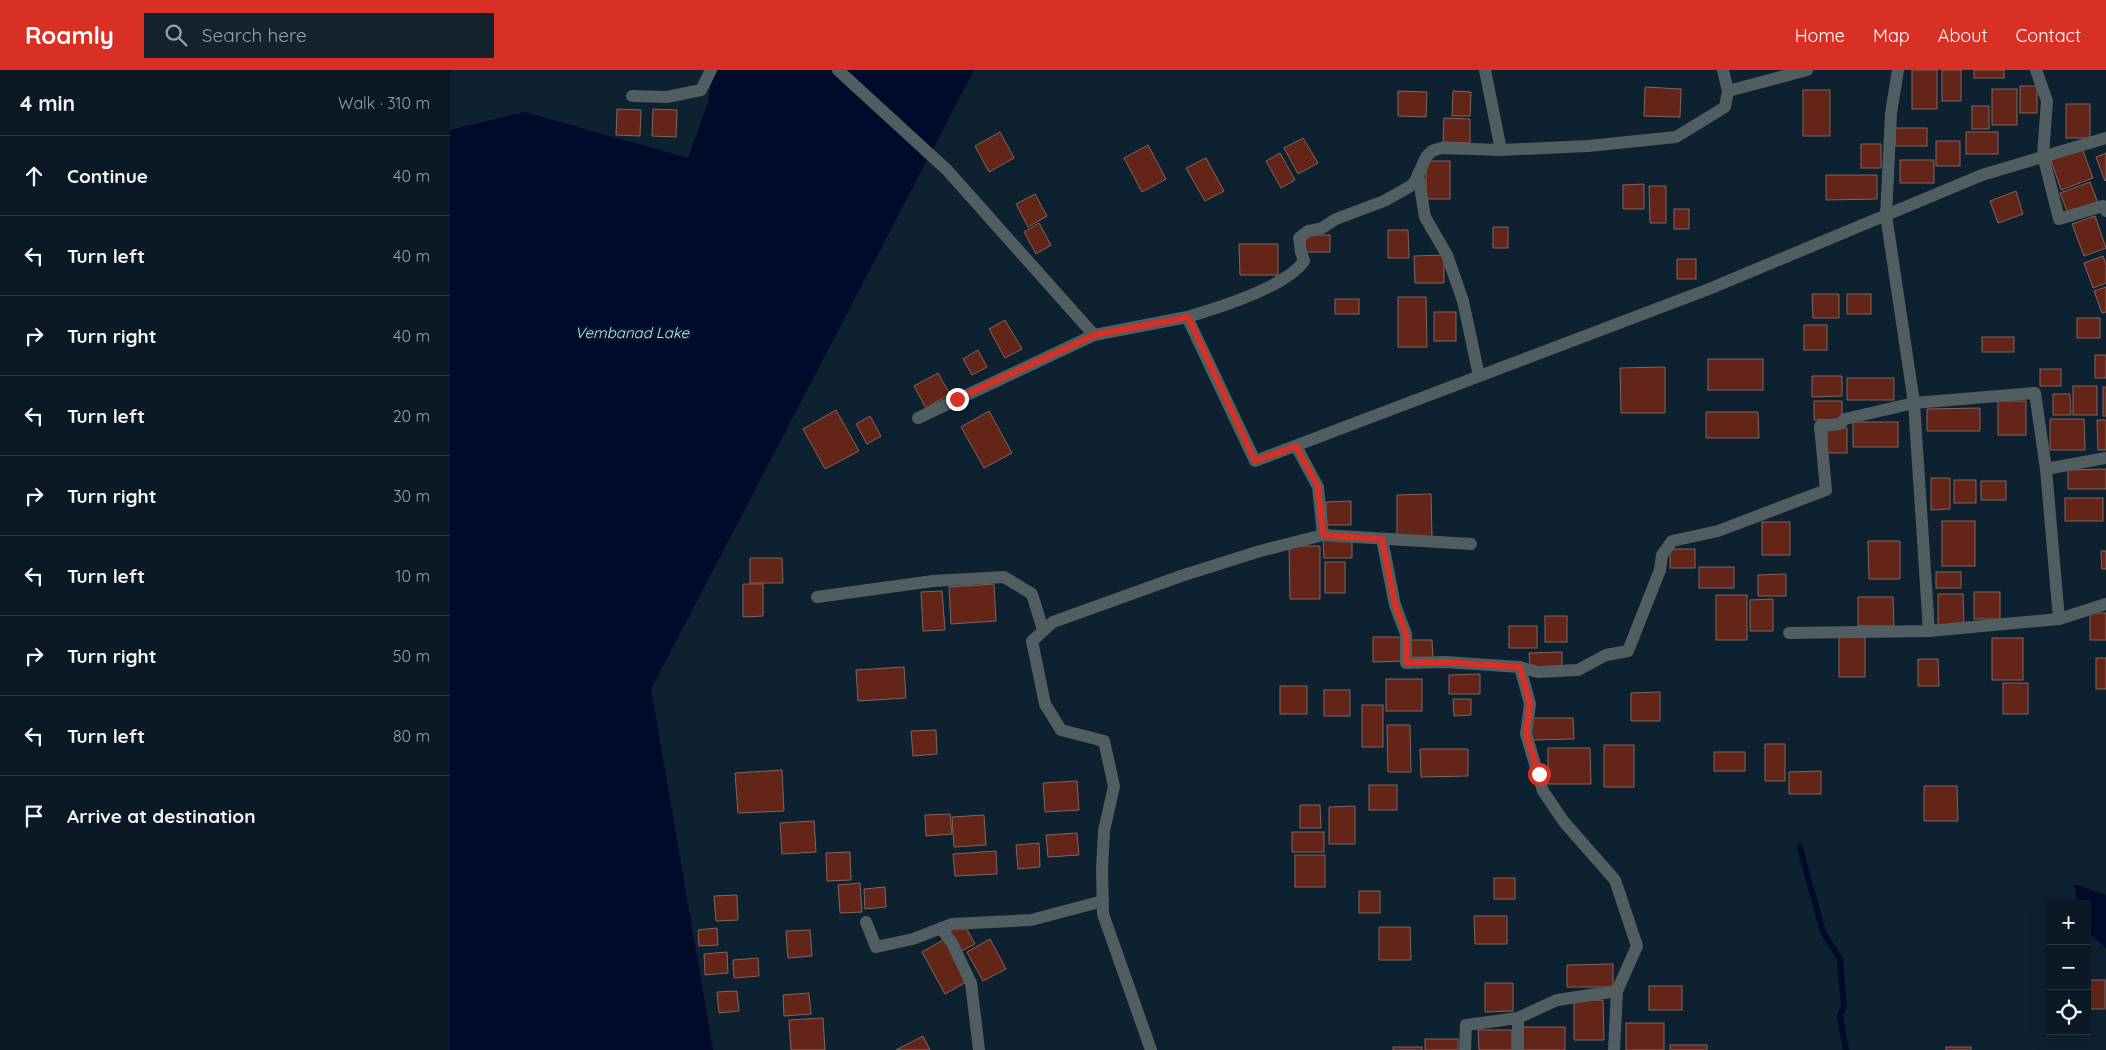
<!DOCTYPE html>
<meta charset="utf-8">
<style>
:root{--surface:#0a1925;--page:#13222d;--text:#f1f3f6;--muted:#99a0a7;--line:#2a3842;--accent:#d93025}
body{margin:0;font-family:Quicksand,sans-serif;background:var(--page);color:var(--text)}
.controls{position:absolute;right:15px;bottom:15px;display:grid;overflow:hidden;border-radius:0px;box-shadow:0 5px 20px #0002}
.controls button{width:45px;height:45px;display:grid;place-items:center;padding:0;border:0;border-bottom:1px solid var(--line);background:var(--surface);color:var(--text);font:25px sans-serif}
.stop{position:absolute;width:15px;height:15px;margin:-11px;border:4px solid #d93025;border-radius:50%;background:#fff}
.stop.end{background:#d93025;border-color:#fff;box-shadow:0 1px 5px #0008}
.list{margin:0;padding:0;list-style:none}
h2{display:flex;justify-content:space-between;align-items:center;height:65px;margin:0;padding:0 20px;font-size:21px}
h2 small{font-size:16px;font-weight:400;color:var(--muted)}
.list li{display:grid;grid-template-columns:32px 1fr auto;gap:15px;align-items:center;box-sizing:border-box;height:80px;padding:0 20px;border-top:1px solid var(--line)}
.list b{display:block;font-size:19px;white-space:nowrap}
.list em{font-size:16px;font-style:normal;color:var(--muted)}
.icon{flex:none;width:28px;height:28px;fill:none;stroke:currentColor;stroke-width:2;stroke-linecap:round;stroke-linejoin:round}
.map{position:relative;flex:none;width:1656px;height:980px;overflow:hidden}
header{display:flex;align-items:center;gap:30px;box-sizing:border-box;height:70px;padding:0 25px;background:var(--accent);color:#fff}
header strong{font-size:24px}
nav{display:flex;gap:28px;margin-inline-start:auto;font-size:18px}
.search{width:350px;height:45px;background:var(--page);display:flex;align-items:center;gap:12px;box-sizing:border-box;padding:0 18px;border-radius:0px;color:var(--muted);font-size:19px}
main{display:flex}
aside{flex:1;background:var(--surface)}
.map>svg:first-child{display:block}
</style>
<header>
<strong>Roamly</strong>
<div class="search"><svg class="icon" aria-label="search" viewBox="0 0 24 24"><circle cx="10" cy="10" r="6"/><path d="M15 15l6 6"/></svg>Search here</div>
<nav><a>Home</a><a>Map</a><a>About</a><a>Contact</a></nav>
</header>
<main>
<aside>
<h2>4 min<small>Walk · 310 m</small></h2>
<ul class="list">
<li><svg class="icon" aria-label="ahead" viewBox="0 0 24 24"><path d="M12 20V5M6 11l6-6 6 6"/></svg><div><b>Continue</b></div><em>40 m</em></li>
<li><svg class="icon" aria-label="left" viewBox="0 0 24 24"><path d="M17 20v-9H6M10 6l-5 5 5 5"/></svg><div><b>Turn left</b></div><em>40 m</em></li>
<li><svg class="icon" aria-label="right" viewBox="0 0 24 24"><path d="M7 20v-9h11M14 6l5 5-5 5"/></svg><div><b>Turn right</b></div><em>40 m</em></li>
<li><svg class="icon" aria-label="left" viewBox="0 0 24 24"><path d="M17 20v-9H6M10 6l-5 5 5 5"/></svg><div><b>Turn left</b></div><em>20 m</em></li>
<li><svg class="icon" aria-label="right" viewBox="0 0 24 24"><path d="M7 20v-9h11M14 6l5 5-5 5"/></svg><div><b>Turn right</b></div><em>30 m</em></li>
<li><svg class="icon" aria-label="left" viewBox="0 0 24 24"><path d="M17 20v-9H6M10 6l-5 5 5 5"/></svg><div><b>Turn left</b></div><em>10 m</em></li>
<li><svg class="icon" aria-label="right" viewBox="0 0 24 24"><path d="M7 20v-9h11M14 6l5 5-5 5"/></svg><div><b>Turn right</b></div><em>50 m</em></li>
<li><svg class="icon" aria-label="left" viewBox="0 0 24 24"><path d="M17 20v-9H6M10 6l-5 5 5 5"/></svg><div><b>Turn left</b></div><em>80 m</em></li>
<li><svg class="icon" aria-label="arrive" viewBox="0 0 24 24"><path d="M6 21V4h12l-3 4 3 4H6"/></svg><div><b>Arrive at destination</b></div></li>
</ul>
</aside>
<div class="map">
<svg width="1656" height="980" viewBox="0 0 1656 980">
<rect width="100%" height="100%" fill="#0d2131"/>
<g fill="#000a2b">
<polygon points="263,0 524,0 201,619 263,980 0,980 0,60 74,42 238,88 258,33"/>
<polygon points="1624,814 1656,825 1656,878 1637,862 1637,834 1628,834"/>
</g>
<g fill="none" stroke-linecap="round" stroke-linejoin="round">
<polyline stroke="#000a2b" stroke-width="6" points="1350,778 1373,862 1390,889 1394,937 1390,945 1396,980"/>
</g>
<g fill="#622517" stroke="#82655e">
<rect x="1462" y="0" width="25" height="39"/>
<rect x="1492" y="0" width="19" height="31"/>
<rect x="1524" y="0" width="30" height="8"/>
<rect x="1570" y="16" width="17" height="27"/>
<polygon points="1195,17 1231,19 1230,47 1194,46"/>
<rect x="1542" y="19" width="25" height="36"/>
<rect x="1353" y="20" width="27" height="46"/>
<polygon points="948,21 977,22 976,47 948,46"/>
<polygon points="1003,21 1021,22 1020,46 1002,46"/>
<rect x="1616" y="34" width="24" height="34"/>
<rect x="1522" y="36" width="17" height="23"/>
<polygon points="167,39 191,40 190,66 166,65"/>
<polygon points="203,39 227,40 226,67 202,66"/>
<polygon points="994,48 1020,49 1020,73 993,72"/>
<rect x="1445" y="58" width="32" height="18"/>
<polygon points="550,62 564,88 539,102 525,76"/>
<rect x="1516" y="62" width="32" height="22"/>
<polygon points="853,68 868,93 848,104 834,78"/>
<rect x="1486" y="71" width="24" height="25"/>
<rect x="1411" y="74" width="20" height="24"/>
<polygon points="698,75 716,109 692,122 674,88"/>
<polygon points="1632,78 1643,108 1611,120 1601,90"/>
<polygon points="830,83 845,110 831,118 816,91"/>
<polygon points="1656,83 1656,110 1655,111 1646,87"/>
<polygon points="756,88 774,121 755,131 736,98"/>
<rect x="1450" y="90" width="34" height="23"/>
<rect x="976" y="91" width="24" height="38"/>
<polygon points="1376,105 1427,105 1427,129 1376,130"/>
<polygon points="1640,112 1648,133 1618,144 1610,123"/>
<polygon points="1194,114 1194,139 1173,139 1173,115"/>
<polygon points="1199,116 1216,116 1216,153 1200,153"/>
<polygon points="1566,121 1573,144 1548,153 1540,131"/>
<polygon points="585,124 597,146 578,157 566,134"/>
<rect x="1224" y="139" width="15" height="20"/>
<polygon points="1645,146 1656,178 1634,186 1622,154"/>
<polygon points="589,153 601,175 586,184 574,162"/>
<rect x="1043" y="157" width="15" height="21"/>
<polygon points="938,160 958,160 959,188 938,188"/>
<rect x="855" y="165" width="25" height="17"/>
<polygon points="789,174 828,174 828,205 790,205"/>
<polygon points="994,185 994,213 965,213 964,186"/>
<polygon points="1653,186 1656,195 1656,213 1643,218 1634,193"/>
<rect x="1227" y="189" width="19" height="20"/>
<polygon points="1656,217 1656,242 1652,243 1644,221"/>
<polygon points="1362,224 1389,224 1389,248 1363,248"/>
<rect x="1397" y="224" width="24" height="20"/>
<polygon points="948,227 976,227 977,277 948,277"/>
<rect x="885" y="229" width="24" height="15"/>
<rect x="984" y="242" width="22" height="29"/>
<rect x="1627" y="248" width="23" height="20"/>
<polygon points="555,250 572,279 555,288 539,259"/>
<rect x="1354" y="255" width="23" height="25"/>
<rect x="1532" y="267" width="32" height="15"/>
<polygon points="528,280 537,297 522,305 513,289"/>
<rect x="1645" y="285" width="11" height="23"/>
<rect x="1258" y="289" width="55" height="31"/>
<polygon points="1215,297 1215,343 1171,343 1170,298"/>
<rect x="1590" y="299" width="21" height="17"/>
<polygon points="488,303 500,324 476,338 464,316"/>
<polygon points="1362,306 1392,306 1392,326 1362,327"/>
<rect x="1397" y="308" width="47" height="22"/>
<rect x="1623" y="316" width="24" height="29"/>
<rect x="1653" y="317" width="3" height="29"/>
<polygon points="1603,324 1620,324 1621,345 1603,345"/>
<polygon points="1364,331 1392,331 1392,349 1364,350"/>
<rect x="1548" y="331" width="28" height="34"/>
<polygon points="1530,338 1530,361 1477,361 1477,339"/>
<polygon points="386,340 409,381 375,399 353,359"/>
<polygon points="539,341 562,383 534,398 511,357"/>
<polygon points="1256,342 1308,342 1309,368 1256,368"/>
<polygon points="420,346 431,366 417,374 406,354"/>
<polygon points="1600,349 1634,349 1635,380 1600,380"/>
<polygon points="1647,350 1656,350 1656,380 1648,380"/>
<rect x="1403" y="352" width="45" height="25"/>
<rect x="1377" y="358" width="20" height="25"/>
<polygon points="1656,399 1656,419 1618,419 1618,400"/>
<polygon points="1481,408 1500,408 1500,439 1481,440"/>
<rect x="1504" y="410" width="22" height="23"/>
<rect x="1531" y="411" width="25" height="19"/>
<polygon points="981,424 982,467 947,468 947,425"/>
<rect x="1615" y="428" width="38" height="23"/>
<polygon points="901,431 901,455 876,455 876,432"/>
<rect x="1492" y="451" width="33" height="45"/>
<rect x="1312" y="452" width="28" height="33"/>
<polygon points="873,469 902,469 902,488 874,488"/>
<polygon points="1418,471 1450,471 1450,509 1419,509"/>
<polygon points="839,476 870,476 870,529 840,529"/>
<rect x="1220" y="479" width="25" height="19"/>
<polygon points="1651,481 1656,481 1656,499 1652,499"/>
<polygon points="300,488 332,488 333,513 300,513"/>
<rect x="875" y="492" width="20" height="31"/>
<rect x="1249" y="497" width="35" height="21"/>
<rect x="1486" y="502" width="25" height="16"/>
<polygon points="1336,504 1336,526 1308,526 1308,505"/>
<polygon points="293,514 313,514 313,546 293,547"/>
<polygon points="544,514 546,551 501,554 499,517"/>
<polygon points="492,521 495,560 473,561 471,522"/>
<rect x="1524" y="522" width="26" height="27"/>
<polygon points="1488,524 1513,524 1514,554 1488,555"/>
<rect x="1266" y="525" width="31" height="45"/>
<polygon points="1408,527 1443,527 1444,556 1408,556"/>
<polygon points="1323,529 1323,561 1300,561 1300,530"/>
<rect x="1640" y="543" width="16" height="27"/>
<rect x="1095" y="546" width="22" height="26"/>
<rect x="1059" y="556" width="28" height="22"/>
<rect x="1389" y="564" width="26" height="43"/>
<polygon points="923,567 953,567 954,591 923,592"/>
<rect x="1542" y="568" width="31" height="42"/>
<polygon points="958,570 982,570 983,590 958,590"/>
<polygon points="1112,582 1112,597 1080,598 1079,583"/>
<rect x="1646" y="588" width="10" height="31"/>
<polygon points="1468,589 1488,589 1489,616 1468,616"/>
<polygon points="454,597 456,628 408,631 406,600"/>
<polygon points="1030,604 1030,624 999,624 999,605"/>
<rect x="936" y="609" width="36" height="32"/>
<rect x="1553" y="613" width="25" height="31"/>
<rect x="830" y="616" width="27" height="28"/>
<rect x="874" y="620" width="26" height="26"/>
<polygon points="1210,622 1210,651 1181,651 1181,623"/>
<polygon points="1003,629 1021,629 1021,645 1004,646"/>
<rect x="912" y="635" width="21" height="42"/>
<polygon points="1081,648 1123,648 1124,669 1081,670"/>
<polygon points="937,655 960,655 961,702 938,702"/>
<polygon points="486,660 487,684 463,686 461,661"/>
<rect x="1315" y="674" width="20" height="37"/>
<rect x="1154" y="675" width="30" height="42"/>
<polygon points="1098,678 1140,678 1141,714 1098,714"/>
<polygon points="970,679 1018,679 1018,706 971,707"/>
<rect x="1264" y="682" width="31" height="19"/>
<polygon points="332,700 334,741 288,743 285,703"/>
<polygon points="1371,701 1371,724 1339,724 1339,702"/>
<polygon points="627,711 629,740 595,742 593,713"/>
<rect x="919" y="715" width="28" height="25"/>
<polygon points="1474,716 1507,716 1508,751 1474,751"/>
<polygon points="850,735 870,735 871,758 850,758"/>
<polygon points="905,736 905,774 879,774 879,737"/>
<polygon points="500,744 502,764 476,766 475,745"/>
<polygon points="534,745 536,775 504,777 502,747"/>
<polygon points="364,751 366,782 332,784 330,753"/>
<rect x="842" y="762" width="32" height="20"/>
<polygon points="627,763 629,785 598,787 596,765"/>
<polygon points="589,773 590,797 568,799 566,775"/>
<polygon points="546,781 547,804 505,806 503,784"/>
<polygon points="400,782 401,810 377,811 376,783"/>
<rect x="845" y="785" width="30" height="32"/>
<rect x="1044" y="808" width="21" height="21"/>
<polygon points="410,813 412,842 390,843 388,815"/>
<polygon points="435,817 436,837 415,839 414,819"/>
<rect x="909" y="821" width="21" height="22"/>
<polygon points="287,825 288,850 266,851 264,826"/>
<polygon points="1024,846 1057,846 1057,874 1025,874"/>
<polygon points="514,854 525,874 509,882 498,862"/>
<polygon points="929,857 960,857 961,890 929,890"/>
<polygon points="267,858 268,875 249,876 248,860"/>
<polygon points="360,860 362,886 338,888 336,861"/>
<polygon points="495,869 518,911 495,924 472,882"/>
<polygon points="540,869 556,899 533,911 517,882"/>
<polygon points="277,882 278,903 255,905 254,884"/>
<polygon points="308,888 309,906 284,908 283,890"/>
<polygon points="1163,894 1163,917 1117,917 1117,895"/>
<rect x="1637" y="910" width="18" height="29"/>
<polygon points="1035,913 1063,913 1063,941 1035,942"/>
<rect x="1199" y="916" width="33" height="24"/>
<polygon points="287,921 289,941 269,943 267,922"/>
<polygon points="359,923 361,944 334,946 333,925"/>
<polygon points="1153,930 1154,970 1124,970 1124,931"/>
<polygon points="373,948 375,980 341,980 339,950"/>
<rect x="1176" y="953" width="38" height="27"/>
<rect x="1072" y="957" width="43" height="23"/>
<polygon points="1028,960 1062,960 1062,980 1029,980"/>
<polygon points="473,966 480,980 446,980"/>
<rect x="975" y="969" width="33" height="11"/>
<rect x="1220" y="975" width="37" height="5"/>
<rect x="943" y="977" width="29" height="3"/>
<rect x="1496" y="977" width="25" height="3"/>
</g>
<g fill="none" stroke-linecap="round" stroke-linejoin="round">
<g stroke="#505d61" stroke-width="12">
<polyline points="388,0 497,100 644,265 737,247 805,391 1259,219 1532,105 1656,68"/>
<polyline points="1035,0 1051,80"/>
<polyline points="1448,0 1441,43 1436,145 1464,333 1479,561"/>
<polyline points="1586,0 1597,31 1593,85 1609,149 1653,136 1656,141"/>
<polyline points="1278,21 1357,0"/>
<polyline points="182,26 217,27 251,20 261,0"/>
<polyline points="968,104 975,147 997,185 1013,231 1029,306"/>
<path d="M737 247C768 238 836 217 854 191L851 182 849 168 858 161 872 158 886 149 934 131 959 117 965 112 976 87 982 81 991 78 1051 80 1138 76 1226 67 1275 37 1278 21 1273 0"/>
<polyline points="468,348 644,265"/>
<polyline points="1596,399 1609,549"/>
<polyline points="873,465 1021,474"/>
<polyline points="932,469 945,535 956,564 956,593 995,592 1070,597 1088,602 1128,600 1156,585 1178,581 1210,500 1212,485 1222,471 1268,461 1376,420 1370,356 1390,354 1395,349 1464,333 1585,323 1596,399 1656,388"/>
<polyline points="367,527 483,511 554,507 582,524 593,560"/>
<polyline points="1339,563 1479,561 1609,549 1656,534"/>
<polyline points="416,852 426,877 463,869 502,854 581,850 653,831"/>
<polyline points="491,858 502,873 521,913 529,980"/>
<polyline points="701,980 653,844 652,799 654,761 664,716 654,671 611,660 595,634 582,571 603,552 731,506 810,481 873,465 868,417 846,376"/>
<polyline points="1015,980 1016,955 1068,948"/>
<polyline points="1068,980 1068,948 1107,930 1167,921 1187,876 1165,810 1114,752 1093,721 1076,664 1080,634 1070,597"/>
<polyline points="1164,980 1167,921"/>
</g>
</g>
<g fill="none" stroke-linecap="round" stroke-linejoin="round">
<polyline stroke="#d93025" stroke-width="6" points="507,329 644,265 738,247 805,391 846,376 868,417 873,465 932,469 945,535 956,564 956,592 995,592 1070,597 1080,634 1076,664 1089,704"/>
</g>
<g text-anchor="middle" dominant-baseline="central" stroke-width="5" stroke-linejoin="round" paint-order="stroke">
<g font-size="15" font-style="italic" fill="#c9dffe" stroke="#051827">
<text x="182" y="262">Vembanad Lake</text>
</g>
</g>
</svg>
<div class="controls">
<button>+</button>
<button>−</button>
<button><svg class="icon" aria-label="locate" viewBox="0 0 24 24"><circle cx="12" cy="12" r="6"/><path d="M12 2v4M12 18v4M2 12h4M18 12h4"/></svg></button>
</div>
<div class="stop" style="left:1089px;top:704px"></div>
<div class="stop end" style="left:507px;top:329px"></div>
</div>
</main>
